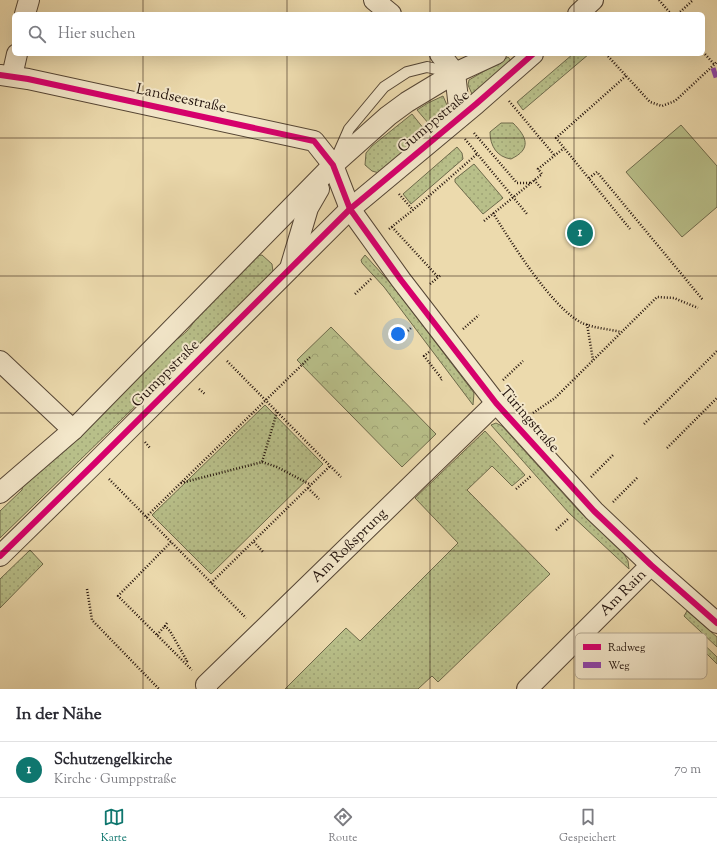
<!DOCTYPE html>
<html lang="de">
<meta charset="utf-8">
<style>
:root{--surface:#fff;--page:#f2f2f3;--text:#2b2b33;--muted:#7c7c81;--line:#e1e1e2;--accent:#0f766e}
body{margin:0;font-family:"Sorts Mill Goudy",serif;background:var(--page);color:var(--text)}
.you{position:absolute;left:398px;top:334px;width:14px;height:14px;margin:-10px;border:3px solid #fff;border-radius:50%;background:#1a73e8;box-shadow:0 0 0 6px #1a73e833}
.badge{display:grid;place-items:center;width:26px;height:26px;border-radius:50%;background:var(--accent);color:#fff;font-size:13px;font-weight:700}
.pin{position:absolute;translate:-50% -50%;border:2px solid #fff;box-shadow:0 1px 4px #0006}
.list{margin:0;padding:0;list-style:none}
h2{display:flex;justify-content:space-between;align-items:center;height:52px;margin:0;padding:0 16px;font-size:17px}
h2 small{font-size:13px;font-weight:400;color:var(--muted)}
.list li{display:grid;grid-template-columns:26px 1fr auto;gap:12px;align-items:center;box-sizing:border-box;height:56px;padding:0 16px;border-top:1px solid var(--line)}
.list b{display:block;font-size:15px;white-space:nowrap}
.list p{margin:0;font-size:13px;white-space:nowrap;color:var(--muted)}
.list em{font-size:13px;font-style:normal;color:var(--muted)}
.icon{flex:none;width:22px;height:22px;fill:none;stroke:currentColor;stroke-width:2;stroke-linecap:round;stroke-linejoin:round}
.map{position:relative;flex:none;width:717px;height:689px;overflow:hidden}
.search{position:absolute;background:var(--surface);box-shadow:0 4px 16px #0002;left:12px;right:12px;top:12px;height:44px;display:flex;align-items:center;gap:10px;box-sizing:border-box;padding:0 14px;border-radius:6px;color:var(--muted);font-size:15px}
.sheet{height:108px;background:var(--surface)}
nav{display:flex;justify-content:space-around;align-items:center;box-sizing:border-box;height:56px;border-top:1px solid var(--line);background:var(--surface);font-size:11px;color:var(--muted)}
nav a{display:grid;justify-items:center;gap:2px}
nav .on{color:var(--accent)}
.map>svg:first-child{display:block}
</style>
<div class="map">
<svg width="717" height="689" viewBox="0 0 717 689">
<defs>
<pattern id="grass-dots" width="8" height="8" patternUnits="userSpaceOnUse"><rect width="8" height="8" fill="#b8bf89"/><path d="M2 2h.1M6 6h.1" fill="none" stroke="#9ea375" stroke-width="1.8" stroke-linecap="round"/></pattern>
<pattern id="park-crowns" width="20" height="18" patternUnits="userSpaceOnUse"><rect width="20" height="18" fill="#b8bf89"/><path d="M2 6a3 3 0 1 1 6 0M12 15a3 3 0 1 1 6 0" fill="none" stroke="#9ea375"/></pattern>
</defs>
<rect width="100%" height="100%" fill="#ecdaad"/>
<filter id="stains"><feTurbulence type="fractalNoise" baseFrequency=".005" numOctaves="4"/><feColorMatrix values="0 0 0 0 .2 0 0 0 0 .09 0 0 0 0 .02 0 0 0 .5 -.17"/></filter>
<radialGradient id="worn" r=".72"><stop offset=".6" stop-color="#630" stop-opacity="0"/><stop offset="1" stop-color="#630" stop-opacity=".3"/></radialGradient>
<g fill="url(#grass-dots)" stroke="#6e6a4b">
<polygon points="573,54 589,54 523,110 517,102"/>
<polygon points="508,57 513,63 474,95 472,94 468,85 469,80"/>
<polygon points="443,96 450,112 450,116 446,111 429,124 417,110 428,103"/>
<polygon points="412,114 428,134 379,173 372,171 365,165 366,153 372,146"/>
<path d="M501 123H513C527 137 532 149 511 159 497 157 490 146 490 132Z"/>
<polygon points="457,147 462,153 463,159 411,204 403,194"/>
<polygon points="474,164 503,198 483,214 455,182 455,179"/>
<path d="M262 255 272 264 273 272 0 538V511L22 490 23 483 166 345C179 339 192 330 196 316L256 256Z"/>
<polygon points="365,255 392,285 474,393 473,405 384,287 362,263 361,260"/>
<polygon points="265,405 323,464 211,574 152,515"/>
<polygon points="496,423 502,426 578,510 624,554 628,561 629,569 569,513 491,425"/>
<polygon points="485,431 525,475 512,486 492,466 467,490 550,574 438,682 432,676 418,689 285,689 346,628 360,641 458,543 415,498"/>
<polygon points="30,550 43,564 0,608 0,579"/>
<polygon points="687,611 717,637 717,647 684,616"/>
<polygon points="694,635 717,657 717,664 691,638"/>
</g>
<polygon fill="url(#park-crowns)" stroke="#6e6a4b" points="331,327 436,434 402,467 297,360"/>
<polygon fill="#b8bf89" stroke="#6e6a4b" points="681,125 717,166 717,207 682,237 626,172"/>
<g fill="none" stroke-linecap="round" stroke-linejoin="round">
<g stroke="#564635" stroke-width="12">
<polyline id="service" points="338,154 349,129 384,87 407,72 427,67 451,72"/>
</g>
<g stroke="#564635" stroke-width="22">
<g id="minor">
<polyline points="374,0 391,14"/>
<polyline points="25,14 29,0"/>
<polyline points="578,14 593,0"/>
<polyline points="440,54 455,73 460,117"/>
<polyline points="0,75 28,79 314,141 333,165 350,209 401,280 496,403 594,511 651,565 717,623"/>
<polyline points="12,76 17,54"/>
<polyline points="291,265 308,208 319,189"/>
<polyline points="0,361 73,430"/>
<polyline points="0,493 73,430 333,165 388,116 407,102 455,73 496,54"/>
<polyline points="0,556 94,464 350,209 476,104 533,54"/>
<path id="s1" d="M207 689 206 685 496 403"/>
<path id="s2" d="M527 689 651 565"/>
</g>
</g>
<g stroke="#24140d" stroke-width="2.5" stroke-dasharray="1 2" stroke-linecap="butt">
<polyline points="659,0 671,14"/>
<polyline points="678,14 693,0"/>
<polyline points="703,52 715,65"/>
<polyline points="606,54 650,102 662,106 675,101 717,62"/>
<polyline points="626,76 556,138 630,229"/>
<polyline points="509,101 555,156"/>
<polyline points="474,133 517,183 530,183"/>
<polyline points="465,139 527,214"/>
<polyline points="589,178 597,172 703,300"/>
<polyline points="534,180 542,189"/>
<polyline points="399,194 413,210"/>
<path d="M493 213C511 242 552 308 582 323 593 328 609 329 621 332"/>
<polyline points="484,221 542,174 538,169 564,148"/>
<polyline points="392,227 438,277"/>
<polyline points="389,229 413,210 477,154"/>
<polyline points="430,284 441,275"/>
<polyline points="355,294 372,278"/>
<polyline points="587,324 593,360"/>
<polyline points="463,329 479,315"/>
<polyline points="399,339 411,328"/>
<polyline points="429,352 424,356 442,379 440,381"/>
<polyline points="227,361 341,477"/>
<polyline points="503,380 523,361"/>
<polyline points="199,389 205,394"/>
<polyline points="533,413 555,398 657,297 674,298 698,308"/>
<polyline points="644,424 717,351"/>
<polyline points="145,442 150,448"/>
<polyline points="667,448 717,398"/>
<polyline points="262,462 277,467 311,485"/>
<polyline points="591,477 614,454"/>
<polyline points="109,479 246,618"/>
<polyline points="181,483 262,462 277,412"/>
<polyline points="308,488 319,499"/>
<polyline points="516,489 531,476"/>
<polyline points="613,502 638,477"/>
<polyline points="146,517 311,356"/>
<polyline points="556,530 569,518"/>
<polyline points="171,542 118,596 192,670"/>
<polyline points="254,542 264,553"/>
<polyline points="211,583 330,466"/>
<polyline points="87,589 92,620 159,689"/>
<polyline points="167,623 165,626 170,631 187,661 185,663"/>
<polyline points="157,635 165,626"/>
</g>
<use href="#service" stroke="#f3e7ca" stroke-width="10"/>
<use href="#minor" stroke="#f3e7ca" stroke-width="20"/>
<polyline stroke="#8e44ad" stroke-width="5" stroke-dasharray="10 5" stroke-linecap="butt" points="713,68 717,80"/>
<g stroke="#f3e7ca" stroke-width="8">
<g id="cycleway">
<polyline points="0,75 28,79 314,141 333,165 350,209 401,280 496,403 594,511 651,565 717,623"/>
<polyline points="0,556 94,464 350,209 476,104 533,54"/>
</g>
</g>
<use href="#cycleway" stroke="#d6006c" stroke-width="6"/>
</g>
<path fill="none" stroke="#24140d" stroke-width="1" stroke-opacity="0.55" d="M143 0V14M287 0V14M430 0V14M574 0V14M143 54V689M287 54V689M430 54V689M574 54V689M0 138H717M0 276H717M0 413H717M0 551H717"/>
<g text-anchor="middle" dominant-baseline="central" stroke-width="4" stroke-linejoin="round" paint-order="stroke">
<g font-size="15" fill="#24140d" stroke="#f3e7ca">
<text transform="translate(181 99) rotate(12)">Landseestraße</text>
<text transform="translate(434 122) rotate(-40)">Gumppstraße</text>
<text transform="translate(166 374) rotate(-45)">Gumppstraße</text>
<text transform="translate(529 420) rotate(49)">Türingstraße</text>
<text stroke="none"><textPath href="#s1" startOffset="204">Am Roßsprung</textPath></text>
<text stroke="none"><textPath href="#s2" startOffset="136">Am Rain</textPath></text>
</g>
</g>
<rect x="575" y="633" width="132" height="46" rx="6" fill="#f3e7ca" stroke="#b5a891" stroke-width="1"/>
<rect x="583" y="644" width="18" height="6" fill="#d6006c"/>
<rect x="583" y="662" width="18" height="6" fill="#8e44ad"/>
<g font-size="11" fill="#24140d">
<text x="608" y="651">Radweg</text>
<text x="608" y="669">Weg</text>
</g>
<rect width="100%" height="100%" filter="url(#stains)"/>
<rect width="100%" height="100%" fill="url(#worn)"/>
</svg>
<div class="you"></div>
<div class="pin badge" style="left:580px;top:233px">1</div>
<div class="search"><svg class="icon" aria-label="search" viewBox="0 0 24 24"><circle cx="10" cy="10" r="6"/><path d="M15 15l6 6"/></svg>Hier suchen</div>
</div>
<section class="sheet">
<h2>In der Nähe<small></small></h2>
<ul class="list">
<li><span class="badge">1</span><div><b>Schutzengelkirche</b><p>Kirche · Gumppstraße</p></div><em>70 m</em></li>
</ul>
</section>
<nav>
<a class="on"><svg class="icon" aria-label="map" viewBox="0 0 24 24"><path d="M3 6l6-2 6 2 6-2v14l-6 2-6-2-6 2zM9 4v14M15 6v14"/></svg>Karte</a>
<a><svg class="icon" aria-label="directions" viewBox="0 0 24 24"><path d="M12 3l9 9-9 9-9-9zM9 14v-3h6M13 9l2 2-2 2"/></svg>Route</a>
<a><svg class="icon" aria-label="saved" viewBox="0 0 24 24"><path d="M7 4h10v16l-5-4-5 4z"/></svg>Gespeichert</a>
</nav>
